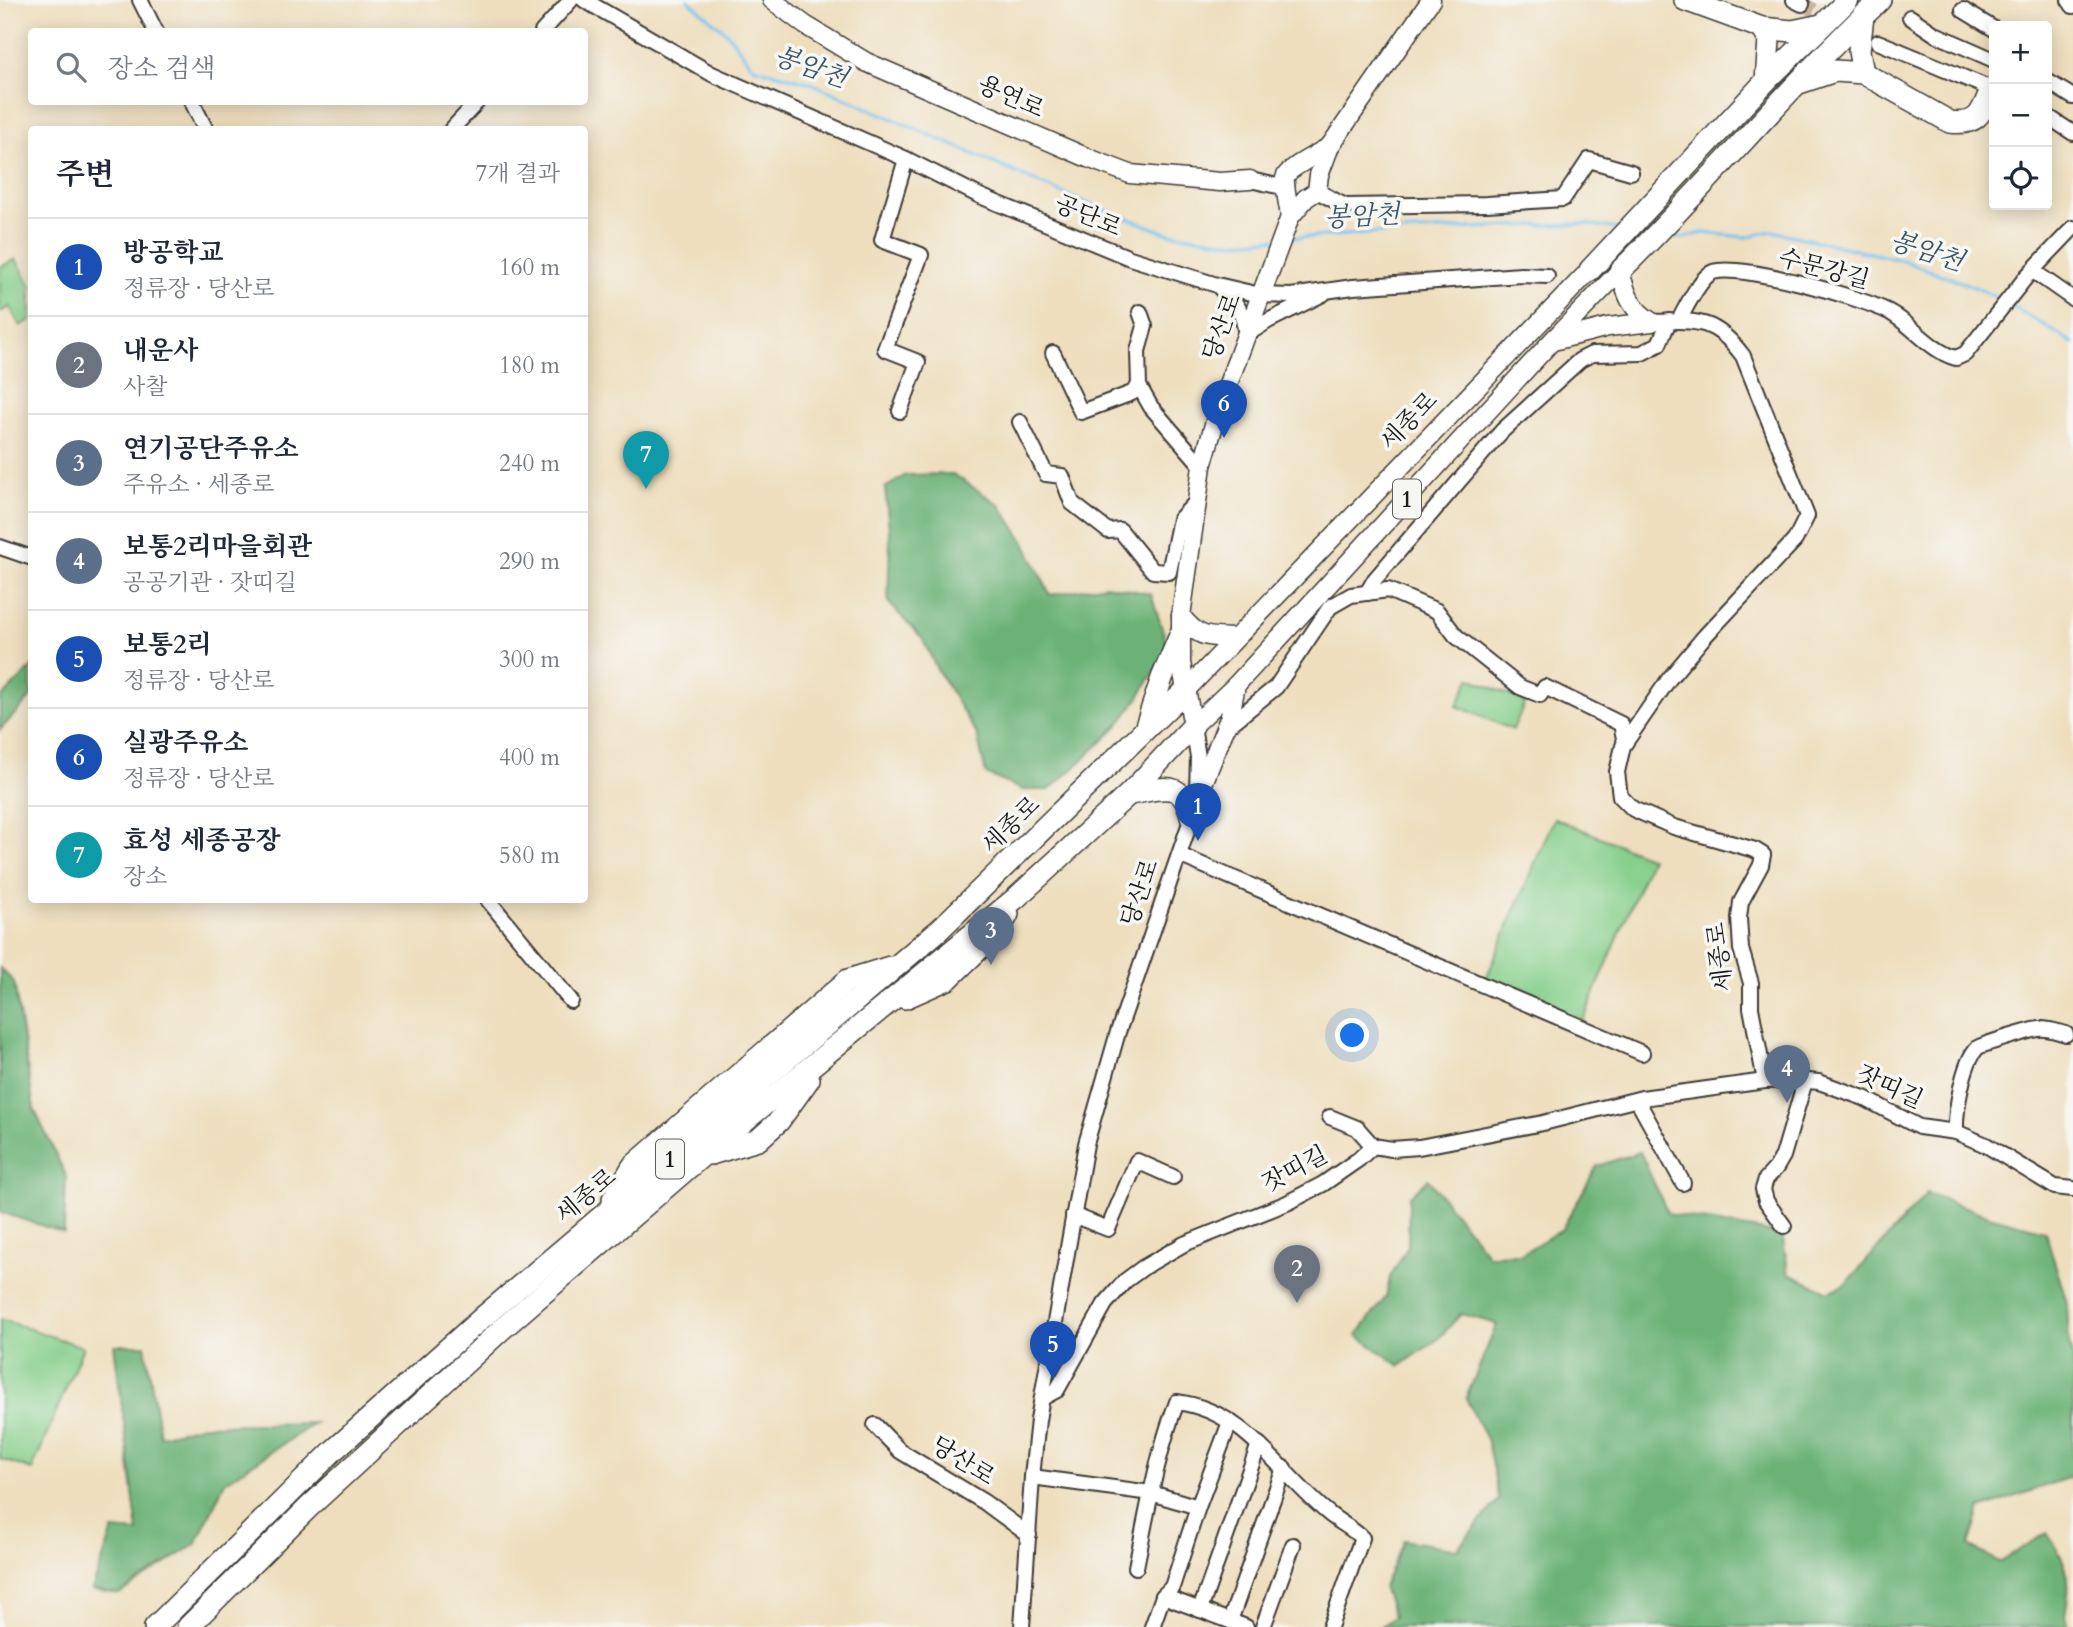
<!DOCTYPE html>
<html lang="ko">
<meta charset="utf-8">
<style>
:root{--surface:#fff;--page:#f2f2f3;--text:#1f2937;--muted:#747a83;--line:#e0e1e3;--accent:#7c3aed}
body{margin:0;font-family:Cardo,"Noto Serif KR",serif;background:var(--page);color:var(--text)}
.controls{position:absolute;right:21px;top:21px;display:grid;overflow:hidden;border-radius:7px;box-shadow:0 4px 18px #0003}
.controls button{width:63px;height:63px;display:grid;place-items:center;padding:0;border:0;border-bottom:2px solid var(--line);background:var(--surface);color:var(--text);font:35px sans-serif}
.you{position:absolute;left:1353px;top:1036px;width:24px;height:24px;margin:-18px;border:5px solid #fff;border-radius:50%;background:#1a73e8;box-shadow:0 0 0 10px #1a73e833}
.badge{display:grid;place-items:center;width:46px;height:46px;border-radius:50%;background:var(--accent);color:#fff;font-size:23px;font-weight:700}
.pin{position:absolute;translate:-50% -58px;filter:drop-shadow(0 2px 4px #0008)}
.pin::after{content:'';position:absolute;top:37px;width:24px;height:21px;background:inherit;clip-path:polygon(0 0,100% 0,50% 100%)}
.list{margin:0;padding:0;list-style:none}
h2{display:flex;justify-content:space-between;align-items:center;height:91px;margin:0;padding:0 28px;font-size:30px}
h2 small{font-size:23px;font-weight:400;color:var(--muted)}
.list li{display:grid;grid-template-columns:46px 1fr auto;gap:21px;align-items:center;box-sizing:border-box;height:98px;padding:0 28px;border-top:2px solid var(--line)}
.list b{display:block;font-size:26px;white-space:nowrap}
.list p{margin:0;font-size:23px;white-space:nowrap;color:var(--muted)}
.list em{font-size:23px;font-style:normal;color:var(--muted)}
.icon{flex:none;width:38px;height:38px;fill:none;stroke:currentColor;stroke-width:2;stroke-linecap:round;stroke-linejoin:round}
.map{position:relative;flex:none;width:2073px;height:1627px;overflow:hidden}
.search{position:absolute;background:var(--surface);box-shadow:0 4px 18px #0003;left:28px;top:28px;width:560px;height:77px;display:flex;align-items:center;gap:18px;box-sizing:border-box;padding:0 24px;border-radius:7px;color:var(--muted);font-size:26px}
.panel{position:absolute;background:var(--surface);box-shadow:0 4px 18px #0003;left:28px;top:126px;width:560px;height:777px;border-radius:7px}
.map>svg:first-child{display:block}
</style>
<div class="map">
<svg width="2073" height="1627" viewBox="0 0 2073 1627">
<rect width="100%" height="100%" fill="#f6f6f2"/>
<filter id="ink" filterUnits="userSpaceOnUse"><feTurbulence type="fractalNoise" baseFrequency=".0143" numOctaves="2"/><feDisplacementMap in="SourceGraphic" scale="14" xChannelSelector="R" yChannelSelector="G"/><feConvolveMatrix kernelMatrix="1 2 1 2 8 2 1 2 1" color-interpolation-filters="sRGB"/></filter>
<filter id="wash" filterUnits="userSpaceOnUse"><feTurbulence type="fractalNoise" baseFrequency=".00686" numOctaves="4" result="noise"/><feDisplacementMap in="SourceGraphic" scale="28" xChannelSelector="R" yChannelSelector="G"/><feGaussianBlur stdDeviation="1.57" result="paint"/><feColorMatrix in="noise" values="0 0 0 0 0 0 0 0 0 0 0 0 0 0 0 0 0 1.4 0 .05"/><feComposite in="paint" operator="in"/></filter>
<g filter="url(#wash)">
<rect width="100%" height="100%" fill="#eedebd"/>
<g fill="#86cf8b" stroke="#517654" stroke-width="2">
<polygon points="16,259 31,286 31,320 20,326 10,307 0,312 0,267"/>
<polygon points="1470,678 1525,702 1513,730 1457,706"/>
<polygon points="1554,818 1651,858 1583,1021 1485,981"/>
<polygon points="0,1319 83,1347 32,1470 0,1459"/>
</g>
<g fill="#6cb277" stroke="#44674a" stroke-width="2">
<path d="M953 474 1000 505 1026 545 1050 595 1106 585 1151 594 1168 647C1153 674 1138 702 1117 726 1096 749 1073 769 1049 790H1022L986 774 977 735 937 669 922 638 888 602 890 539 885 488 906 475Z"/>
<polygon points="31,668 31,697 0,730 0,699"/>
<polygon points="0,968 14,982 34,1109 66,1176 64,1233 0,1212"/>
<path d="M1640 1152 1668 1214 1782 1234 1789 1274 1829 1292 1847 1283 1927 1193 1989 1216 2045 1231 2067 1303 2069 1343 2073 1359V1476L1980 1509 1969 1546 1999 1562 2047 1533C2067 1562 2073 1578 2065 1614L2068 1627H1380L1394 1617 1383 1587 1404 1540 1457 1549 1499 1499 1487 1441 1466 1398 1497 1324 1461 1314 1438 1339 1400 1366 1357 1335 1386 1297 1390 1277 1408 1246 1409 1197 1428 1179 1488 1255 1521 1254 1562 1229 1597 1166Z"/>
<polygon points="114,1345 145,1345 160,1436 203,1425 315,1423 225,1482 196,1544 119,1594 92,1590 113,1530 138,1532"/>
</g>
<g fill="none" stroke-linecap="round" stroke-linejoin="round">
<g stroke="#75c1ef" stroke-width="3.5">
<polyline points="688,0 728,34 753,67 811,83 1073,198 1167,233 1232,242 1275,239"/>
<polyline points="1667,236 1683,238 1703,233 1746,237 1772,231 1901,260 1977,288 2003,301"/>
<polyline points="1290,238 1511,226 1586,224 1618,229"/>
<polyline points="2010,305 2073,343"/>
</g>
</g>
</g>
<g filter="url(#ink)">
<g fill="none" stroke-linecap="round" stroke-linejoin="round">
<polyline stroke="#c4b79d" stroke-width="14" stroke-dasharray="14 7" stroke-linecap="butt" points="1802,4 1878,42"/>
<g stroke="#3c3934" stroke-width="18">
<g id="minor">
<polyline points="140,0 156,32"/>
<polyline points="584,0 712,74 906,159 980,196 1130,258 1217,285 1260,295 1291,296 1353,287 1521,275 1547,276"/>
<polyline points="1794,0 1802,4"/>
<polyline points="2069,0 2073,6"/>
<polyline points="1963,10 1994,29"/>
<polyline points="1910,17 1935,34 1994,60"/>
<polyline points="542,32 571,0"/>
<polyline points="1878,42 1994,90"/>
<polyline points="2047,81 2073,97"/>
<polyline points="192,102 206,130"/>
<polyline points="2047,116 2073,133"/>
<polyline points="451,130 477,102"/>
<polyline points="1250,180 1287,188"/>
<polyline points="1317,191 1345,206 1487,204 1563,199 1589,160 1631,172"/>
<polyline points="2033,271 2073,299"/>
<path d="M1220 288C1239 305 1242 309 1246 335L1268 321 1323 294"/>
<path d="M1679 320C1686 308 1700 277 1713 272 1741 263 1864 298 1891 313 1913 326 1932 352 1956 358L1965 354 2027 276 2073 228"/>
<path d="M1652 322C1697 320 1715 318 1743 356L1807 516 1795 540 1704 637 1669 679 1623 746 1617 772 1620 796 1633 809 1674 827 1755 850 1763 855 1761 865 1741 902 1739 918 1741 949 1751 983V1008L1765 1081"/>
<polyline points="1053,353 1081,412 1132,393 1139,386 1151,407 1202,466"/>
<polyline points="1139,386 1138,351 1145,326 1140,312"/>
<polyline points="900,411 918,362 885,349 921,255 882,240 906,159"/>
<polyline points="1020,422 1046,474 1062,476 1072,503 1108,531 1120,530 1153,571 1169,572 1180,519 1198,500"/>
<polyline points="0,547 32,558"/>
<polyline points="1367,593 1375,579 1502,431 1580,360 1592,354 1642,353 1659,344 1669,321"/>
<polyline points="1193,726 1198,757 1197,791"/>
<polyline points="1227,727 1276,687 1330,607 1351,595 1388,590 1437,611 1456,636 1520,687 1540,695 1545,687 1621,724 1625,743"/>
<polyline points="1179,855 1642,1053"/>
<polyline points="488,900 571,1001"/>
<polyline points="1637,1100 1683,1183"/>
<polyline points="1330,1117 1357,1128 1373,1146"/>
<path d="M1956 1132C1955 1112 1963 1063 1977 1048 1980 1045 2034 1029 2039 1029 2048 1028 2058 1032 2066 1034"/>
<polyline points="1073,1215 1108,1229 1137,1161 1173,1177"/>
<polyline points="1784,1226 1766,1201 1763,1189 1766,1179 1776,1168 1783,1156 1805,1081"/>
<polyline points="1042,1398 1057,1390 1105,1304 1125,1281 1144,1267 1184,1244 1287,1203 1323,1184 1359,1159 1373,1146 1392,1149 1419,1147 1543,1123 1642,1098 1765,1081 1796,1080 1819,1082 1864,1098 1919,1127 1956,1132 1986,1145 2055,1187 2073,1189"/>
<polyline points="875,1425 900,1451 984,1502 1029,1535"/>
<polyline points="1032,1477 1151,1493 1198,1507"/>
<path d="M1136 1567C1147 1513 1157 1453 1177 1402 1246 1411 1278 1472 1327 1512 1338 1522 1351 1527 1362 1538L1330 1627"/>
<polyline points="1163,1596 1246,1627"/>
<polyline points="1200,1610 1259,1444"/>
<polyline points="1230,1621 1284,1468"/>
<polyline points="1022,1627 1032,1477 1038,1420 1086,1144 1118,1032 1194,811"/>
<polyline points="1152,1627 1163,1596 1172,1587 1198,1507 1230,1422"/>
<polyline points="1263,1627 1293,1545"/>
</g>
</g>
<g stroke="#3c3934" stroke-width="21">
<g id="major">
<polyline points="772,0 805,25 866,62 1088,158 1130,174 1220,182 1250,180"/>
<path d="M1290 217C1289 207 1284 186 1285 178 1287 168 1320 153 1330 146"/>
<path d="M1553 341 1608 327 1652 322C1631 310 1626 294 1620 271"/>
<path d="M1181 616C1199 639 1208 637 1235 638"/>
<polyline points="1186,690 1590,270"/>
<polyline points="1193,726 1181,663 1181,616 1202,466 1218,411 1290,217 1306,198 1317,191 1319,175 1330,146 1431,0"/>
<polyline points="1193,726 1236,685 1552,341 1620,271"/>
<polyline points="1196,801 1230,716 1236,685"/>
</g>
</g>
<g stroke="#3c3934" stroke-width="24">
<g id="highway">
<polyline points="1685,0 1762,28"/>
<path d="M1863 73 1950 122C1979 126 1982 112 1991 89"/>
<polyline points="1766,81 1769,40 1762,28 1792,31 1821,25"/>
<polyline points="1799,83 1835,71 1863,73 1859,51 1863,16"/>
<polyline points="1590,270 1766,81 1848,0"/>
<path d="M1620 271C1709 183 1789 86 1880 0"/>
<polyline points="1145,729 1162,678 1181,633"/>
<path d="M1129 794C1163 789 1182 777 1192 819"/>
<polyline points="905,998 948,979 999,930 1008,914"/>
<polyline points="711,1154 758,1140 779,1121 809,1079"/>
<polyline points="613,1199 633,1166 848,980 890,967"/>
<polyline points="155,1627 334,1450 482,1318 939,930 1186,690"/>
<polyline points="188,1627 309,1507 502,1329 702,1156 1016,898 1129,794 1193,726"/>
</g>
</g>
<use href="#minor" stroke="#fff" stroke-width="14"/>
<use href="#major" stroke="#fff" stroke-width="18"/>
<use href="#highway" stroke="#fff" stroke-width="21"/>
</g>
</g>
<g text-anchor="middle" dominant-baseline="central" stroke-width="7" stroke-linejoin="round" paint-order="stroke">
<g fill="#f6f6f2" stroke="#5d5d5c" stroke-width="2">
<rect x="1393" y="479.5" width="28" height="39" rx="5"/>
<rect x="656" y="1139.5" width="28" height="39" rx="5"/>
</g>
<g font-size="23" font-weight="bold" fill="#1c1c1c">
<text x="1407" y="499">1</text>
<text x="670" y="1159">1</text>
</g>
<g font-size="24" fill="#1c1c1c" stroke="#f6f6f2">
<text transform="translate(1011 97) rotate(24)">용연로</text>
<text transform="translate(1088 216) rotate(23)">공단로</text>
<text transform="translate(1824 269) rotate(15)">수문강길</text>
<text transform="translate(1222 327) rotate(-70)">당산로</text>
<text transform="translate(1409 421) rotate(-46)">세종로</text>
<text transform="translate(1011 825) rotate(-44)">세종로</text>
<text transform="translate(1140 893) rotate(-71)">당산로</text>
<text transform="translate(1720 957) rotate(-97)">세종로</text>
<text transform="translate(1890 1087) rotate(25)">잣띠길</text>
<text transform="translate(1295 1169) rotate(-28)">잣띠길</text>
<text transform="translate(586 1196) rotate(-40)">세종로</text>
<text transform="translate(963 1461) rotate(32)">당산로</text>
</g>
<g font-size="26" font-style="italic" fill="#3b5666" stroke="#f6f6f2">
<text transform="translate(811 67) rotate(19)">봉암천</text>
<text transform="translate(1362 216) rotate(-3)">봉암천</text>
<text transform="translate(1927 251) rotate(18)">봉암천</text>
</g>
</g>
</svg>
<div class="controls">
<button>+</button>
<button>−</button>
<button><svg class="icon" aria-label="locate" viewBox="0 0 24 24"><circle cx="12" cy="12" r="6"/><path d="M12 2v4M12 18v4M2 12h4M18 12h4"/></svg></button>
</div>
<div class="you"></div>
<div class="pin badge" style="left:1198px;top:841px;background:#1a4fb4">1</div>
<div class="pin badge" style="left:1297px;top:1303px;background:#6b7280">2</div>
<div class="pin badge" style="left:991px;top:965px;background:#5c6f8a">3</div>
<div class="pin badge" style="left:1787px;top:1103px;background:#5c6f8a">4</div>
<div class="pin badge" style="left:1053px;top:1379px;background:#1a4fb4">5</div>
<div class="pin badge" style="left:1224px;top:438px;background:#1a4fb4">6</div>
<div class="pin badge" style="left:646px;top:489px;background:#0f9aa8">7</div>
<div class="search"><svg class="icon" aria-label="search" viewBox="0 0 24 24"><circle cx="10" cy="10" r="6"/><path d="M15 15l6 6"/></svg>장소 검색</div>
<section class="panel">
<h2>주변<small>7개 결과</small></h2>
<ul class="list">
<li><span class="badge" style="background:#1a4fb4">1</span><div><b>방공학교</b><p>정류장 · 당산로</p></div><em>160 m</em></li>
<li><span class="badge" style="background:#6b7280">2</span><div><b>내운사</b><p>사찰</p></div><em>180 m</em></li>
<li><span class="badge" style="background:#5c6f8a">3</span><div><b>연기공단주유소</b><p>주유소 · 세종로</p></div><em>240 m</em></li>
<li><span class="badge" style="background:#5c6f8a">4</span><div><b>보통2리마을회관</b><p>공공기관 · 잣띠길</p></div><em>290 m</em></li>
<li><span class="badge" style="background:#1a4fb4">5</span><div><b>보통2리</b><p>정류장 · 당산로</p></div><em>300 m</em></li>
<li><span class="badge" style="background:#1a4fb4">6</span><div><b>실광주유소</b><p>정류장 · 당산로</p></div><em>400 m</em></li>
<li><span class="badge" style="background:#0f9aa8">7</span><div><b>효성 세종공장</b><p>장소</p></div><em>580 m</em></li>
</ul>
</section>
</div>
